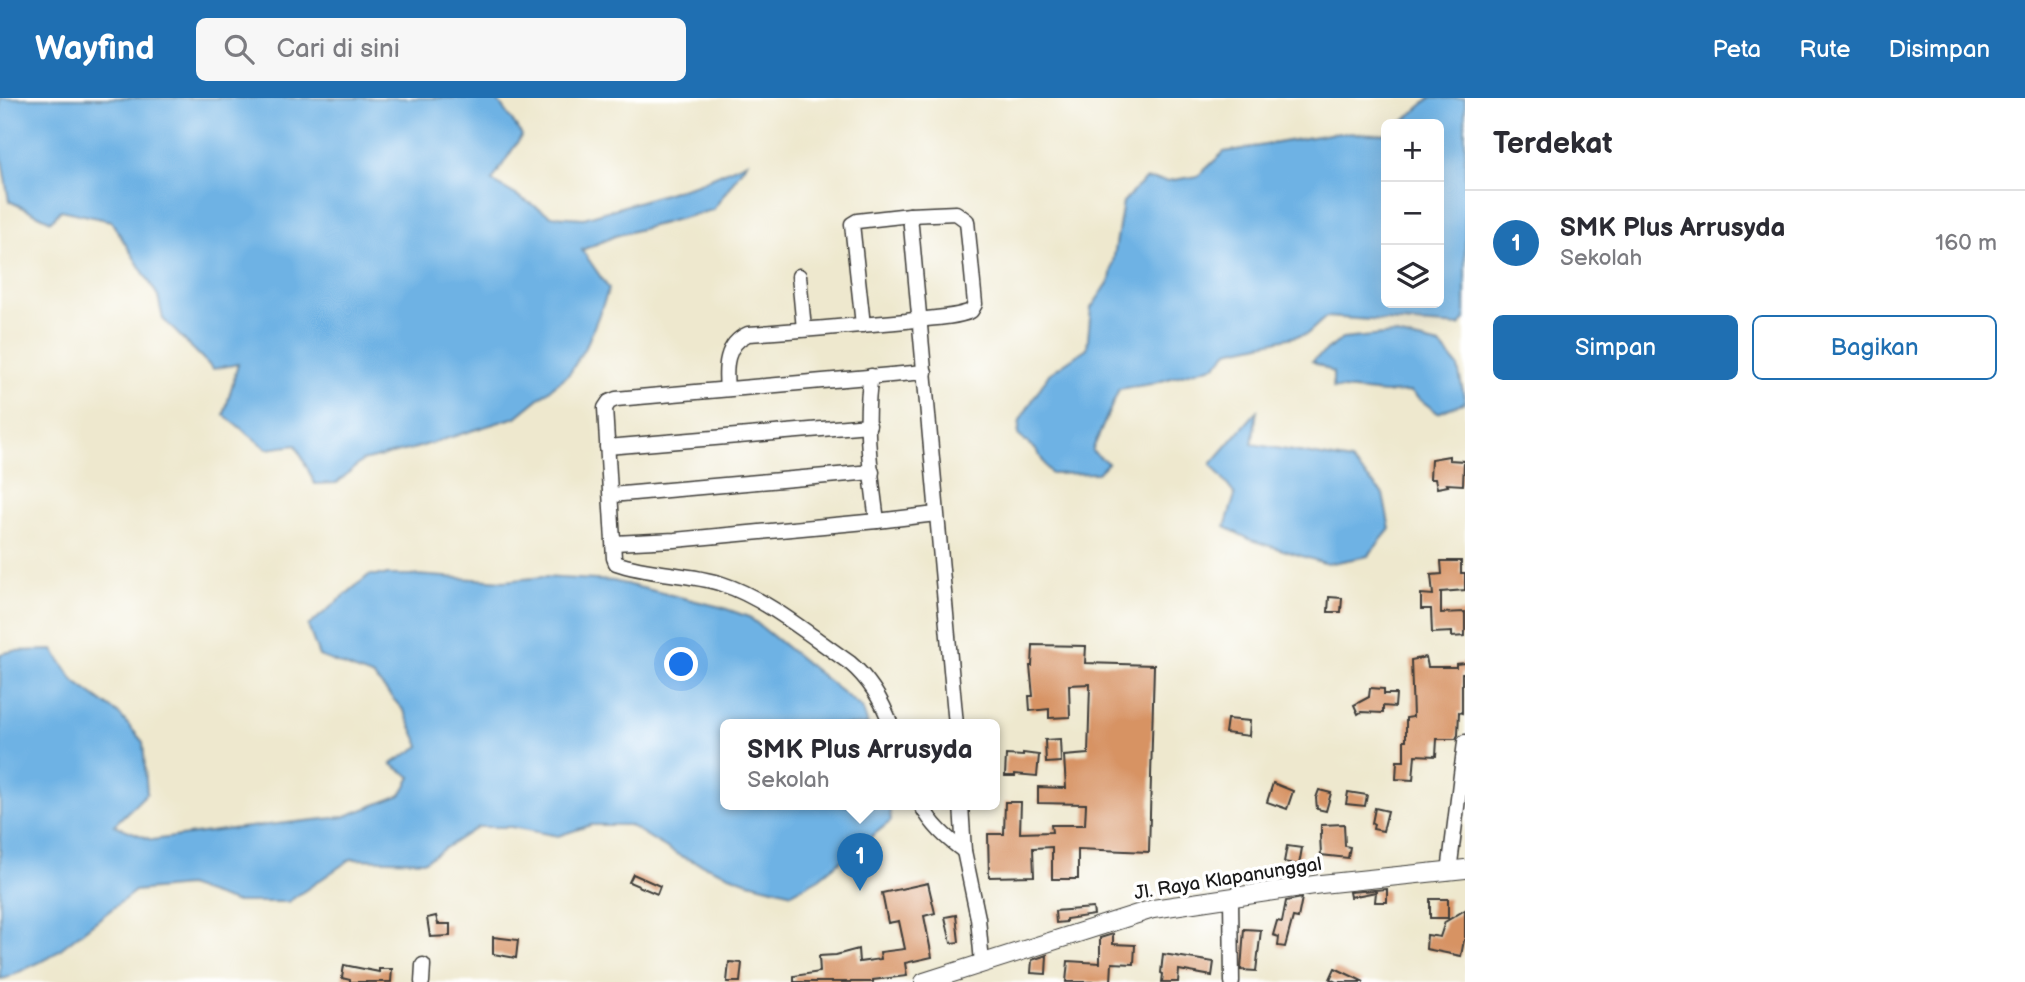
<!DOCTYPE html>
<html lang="id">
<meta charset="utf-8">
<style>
:root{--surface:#fff;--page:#f7f7f7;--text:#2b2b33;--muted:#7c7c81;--line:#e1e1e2;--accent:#1f6fb2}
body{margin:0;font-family:"Balsamiq Sans",sans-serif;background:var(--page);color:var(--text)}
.controls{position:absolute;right:21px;top:21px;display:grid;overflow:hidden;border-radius:10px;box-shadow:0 7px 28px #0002}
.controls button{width:63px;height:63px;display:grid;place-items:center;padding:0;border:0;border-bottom:2px solid var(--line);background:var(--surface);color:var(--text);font:35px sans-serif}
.you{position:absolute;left:682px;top:567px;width:24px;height:24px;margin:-18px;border:5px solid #fff;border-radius:50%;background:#1a73e8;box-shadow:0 0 0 10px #1a73e833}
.badge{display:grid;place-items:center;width:46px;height:46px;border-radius:50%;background:var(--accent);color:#fff;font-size:23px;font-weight:700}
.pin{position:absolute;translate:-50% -58px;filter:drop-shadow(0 2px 4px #0008)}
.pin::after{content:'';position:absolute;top:37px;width:24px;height:21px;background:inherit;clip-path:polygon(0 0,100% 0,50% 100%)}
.popup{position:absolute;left:720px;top:621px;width:280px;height:91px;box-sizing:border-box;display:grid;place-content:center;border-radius:10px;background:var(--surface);filter:drop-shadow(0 2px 5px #0005);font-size:23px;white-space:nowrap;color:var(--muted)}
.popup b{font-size:26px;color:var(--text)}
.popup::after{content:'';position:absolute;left:50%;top:100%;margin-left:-14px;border:14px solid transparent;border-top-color:var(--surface)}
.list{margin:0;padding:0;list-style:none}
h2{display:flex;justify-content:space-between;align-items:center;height:91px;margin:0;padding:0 28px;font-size:30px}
h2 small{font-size:23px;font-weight:400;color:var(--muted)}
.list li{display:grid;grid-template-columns:46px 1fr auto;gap:21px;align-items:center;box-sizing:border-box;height:105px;padding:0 28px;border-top:2px solid var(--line)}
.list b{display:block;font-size:26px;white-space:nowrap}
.list p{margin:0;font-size:23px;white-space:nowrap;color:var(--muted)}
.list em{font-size:23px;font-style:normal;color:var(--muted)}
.actions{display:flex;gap:14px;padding:21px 28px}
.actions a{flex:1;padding:16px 0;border:2px solid var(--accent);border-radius:10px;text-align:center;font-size:24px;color:var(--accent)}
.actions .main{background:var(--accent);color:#fff}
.icon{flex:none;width:38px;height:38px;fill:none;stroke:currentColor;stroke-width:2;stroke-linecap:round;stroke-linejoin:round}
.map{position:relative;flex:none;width:1465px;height:884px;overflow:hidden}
header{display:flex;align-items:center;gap:42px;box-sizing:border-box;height:98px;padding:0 35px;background:var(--accent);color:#fff}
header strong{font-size:33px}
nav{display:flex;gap:38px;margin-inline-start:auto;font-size:24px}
.search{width:490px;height:63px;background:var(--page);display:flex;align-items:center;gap:18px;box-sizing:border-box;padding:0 24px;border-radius:10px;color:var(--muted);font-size:26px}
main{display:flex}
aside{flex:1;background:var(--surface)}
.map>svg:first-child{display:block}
</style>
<header>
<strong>Wayfind</strong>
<div class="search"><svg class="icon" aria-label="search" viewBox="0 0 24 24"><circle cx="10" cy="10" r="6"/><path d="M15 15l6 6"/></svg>Cari di sini</div>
<nav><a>Peta</a><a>Rute</a><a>Disimpan</a></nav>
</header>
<main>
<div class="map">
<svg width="1465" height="884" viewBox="0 0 1465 884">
<rect width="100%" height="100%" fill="#fff"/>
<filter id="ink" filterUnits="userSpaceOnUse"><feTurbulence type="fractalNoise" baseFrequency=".0143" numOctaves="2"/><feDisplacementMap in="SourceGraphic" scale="14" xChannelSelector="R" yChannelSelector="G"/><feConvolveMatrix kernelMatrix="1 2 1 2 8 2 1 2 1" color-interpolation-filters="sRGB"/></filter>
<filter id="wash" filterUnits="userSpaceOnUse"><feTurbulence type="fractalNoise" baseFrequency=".00686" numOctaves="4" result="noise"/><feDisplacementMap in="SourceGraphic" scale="28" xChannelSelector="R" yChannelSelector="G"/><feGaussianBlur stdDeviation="1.57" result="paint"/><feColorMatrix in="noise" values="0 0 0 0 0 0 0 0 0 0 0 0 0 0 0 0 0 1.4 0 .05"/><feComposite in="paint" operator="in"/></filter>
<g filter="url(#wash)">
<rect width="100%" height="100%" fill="#eee8ce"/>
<g fill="#6eb2e4" stroke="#456780" stroke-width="2">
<polygon points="0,0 496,0 522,37 492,83 552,118 584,120 697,86 747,64 713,112 615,138 582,152 609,191 588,244 570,275 516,319 416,350 362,363 337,385 315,386 296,347 267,351 224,317 238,266 213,271 163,221 158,198 111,123 61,112 51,123 9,103 0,51"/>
<polygon points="1430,0 1465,0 1465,221 1460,228 1326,219 1307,236 1228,253 1216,267 1151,286 1119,291 1092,353 1108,365 1098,375 1051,376 1036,352 1018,337 1020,322 1049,276 1087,250 1091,210 1110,182 1123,104 1145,81 1167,83 1198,78 1224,54 1335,35 1386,36 1386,205 1439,205 1439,26 1400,26"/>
<polygon points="1393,236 1440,247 1458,269 1465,304 1438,315 1410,294 1385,295 1333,290 1333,274 1312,263 1342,241"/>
<polygon points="1257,313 1252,346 1351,363 1383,396 1390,431 1368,458 1327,466 1251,442 1225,429 1235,397 1211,366"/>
<polygon points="369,477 415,477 504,483 543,479 613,483 721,509 749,519 862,610 868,627 725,627 725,707 889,707 891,723 819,780 792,795 745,783 680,758 629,727 591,727 558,738 511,729 478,729 425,763 351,761 288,804 234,804 187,788 135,793 49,860 6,880 0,881 0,556 13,553 53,552 75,584 119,616 143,644 147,695 114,727 152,742 231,731 343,719 401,697 411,679 391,666 420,648 404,613 374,579 319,558 308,528"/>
</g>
<g id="blocks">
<g fill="#d79364">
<polygon points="1449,358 1449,362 1464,363 1463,387 1447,386 1448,388 1437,390 1435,381 1430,381 1431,361"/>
<polygon points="1441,463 1461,463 1461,475 1465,475 1465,492 1441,494 1441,515 1465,514 1465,538 1452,539 1452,534 1432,535 1431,511 1421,511 1421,496 1433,497 1431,477 1442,476"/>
<polygon points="1329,499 1342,500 1341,514 1328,514"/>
<polygon points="1033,547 1086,548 1085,565 1154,567 1149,754 1078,751 1078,781 1052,781 1052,749 1033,750 1034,778 989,779 988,736 1004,736 1005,704 1021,704 1020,735 1052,734 1051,727 1085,727 1086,706 1038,705 1038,689 1066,690 1064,658 1088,656 1090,586 1069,587 1070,619 1049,620 1049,611 1030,613 1029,598 1033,598 1030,568 1032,568"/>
<polygon points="1426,559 1428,569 1456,569 1456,566 1465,565 1465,575 1462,575 1462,615 1459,614 1458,637 1456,641 1437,641 1436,658 1415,657 1413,682 1396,681 1397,663 1404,663 1404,642 1406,642 1406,620 1413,619 1411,562"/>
<polygon points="1370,590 1384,591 1384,596 1396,596 1395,609 1383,608 1383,615 1361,614 1358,616 1354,607 1369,599"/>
<polygon points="1227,621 1250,623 1249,638 1225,635"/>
<polygon points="1060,641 1061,664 1046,665 1045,642"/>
<polygon points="1023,655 1039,657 1037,678 1015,676 1015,678 1005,678 1006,657 1023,658"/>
<polygon points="1273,685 1293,693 1287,711 1267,704"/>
<polygon points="1319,692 1331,695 1326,713 1317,711 1316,700"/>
<polygon points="1348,694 1367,697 1365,708 1346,706"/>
<polygon points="1375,710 1388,713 1383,733 1373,731 1374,726 1372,725"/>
<polygon points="1344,726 1345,748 1350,749 1348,760 1321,757 1320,736 1321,736 1321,727"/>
<polygon points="1287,748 1302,750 1299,767 1284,764"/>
<polygon points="633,776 660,788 657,796 629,784"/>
<polygon points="928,785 935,815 924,818 932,859 905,865 907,878 873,882 873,884 794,884 794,878 820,874 819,858 836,857 858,851 859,864 881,861 880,854 905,851 899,823 888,825 882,795"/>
<polygon points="1387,791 1387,804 1375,804 1376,794 1350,799 1349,794"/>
<polygon points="1302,800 1298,820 1293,819 1285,849 1278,848 1279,839 1273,837 1277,823 1282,824 1286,803"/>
<rect x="1430" y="801" width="18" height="19"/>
<polygon points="1093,810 1094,817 1066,821 1066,824 1056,825 1055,813"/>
<polygon points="1465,812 1465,842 1464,842 1461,858 1426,851 1427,837 1440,839 1445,824"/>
<polygon points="956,817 959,844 951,845 945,819"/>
<polygon points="436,818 438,826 450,826 450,838 430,839 427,820"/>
<polygon points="1244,831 1261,832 1256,873 1241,872"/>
<polygon points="1113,836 1113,846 1135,847 1134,866 1112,865 1111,884 1066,884 1068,863 1100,865 1100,840"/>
<polygon points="493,839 518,842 516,860 493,856"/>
<polygon points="1163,856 1214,864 1212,878 1179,872 1178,884 1162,884 1163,876 1161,875"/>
<polygon points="1047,857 1046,876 1031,875 1032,862"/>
<polygon points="729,864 742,865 740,884 727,884"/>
<polygon points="344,867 379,874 379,871 392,871 391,884 350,884 350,882 342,880"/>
<polygon points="1335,870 1364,884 1336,884 1330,881"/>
</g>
</g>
</g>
<g filter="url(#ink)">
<use href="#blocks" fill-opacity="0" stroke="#3c3b37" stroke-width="2"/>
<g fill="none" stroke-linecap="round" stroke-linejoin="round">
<g stroke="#3c3b37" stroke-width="17">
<g id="minor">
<polyline points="910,117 956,627"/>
<polyline points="799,178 804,231"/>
<path d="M727 291C725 270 725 246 748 236 801 232 854 228 906 223 927 220 951 221 971 213L975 206 967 123 956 115 910 117 857 123 852 126 863 227"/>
<polyline points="607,349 869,327"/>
<polyline points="611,397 872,374"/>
<polyline points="877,423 936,416"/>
<path d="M614 445 675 442 877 423C871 376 863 325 871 278"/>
<path d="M891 627C882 602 870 582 850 565 812 539 766 500 722 486 688 475 650 477 616 465L614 460 605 310 609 304 616 301 925 274"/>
<path d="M921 707C932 727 946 740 964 753"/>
<polyline points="961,707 964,753 978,820 982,865"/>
<polyline points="1449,774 1465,644"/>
<polyline points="1231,799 1232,884"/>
<polyline points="422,884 423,867"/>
</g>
</g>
<g stroke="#3c3b37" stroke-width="20">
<polyline id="tertiary" points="924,884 1153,811 1321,786 1465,771"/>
</g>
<use href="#minor" stroke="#fff" stroke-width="14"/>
<use href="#tertiary" stroke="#fff" stroke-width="18"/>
</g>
</g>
<g text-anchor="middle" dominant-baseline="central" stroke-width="7" stroke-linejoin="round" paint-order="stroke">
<g font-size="19" fill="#1c1c1c" stroke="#fff">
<text transform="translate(1228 781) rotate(-9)">Jl. Raya Klapanunggal</text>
</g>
</g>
</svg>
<div class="controls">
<button>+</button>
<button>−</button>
<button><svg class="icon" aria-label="layers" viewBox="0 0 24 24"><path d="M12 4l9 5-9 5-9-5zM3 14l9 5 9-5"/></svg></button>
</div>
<div class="you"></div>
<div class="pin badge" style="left:860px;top:793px">1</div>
<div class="popup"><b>SMK Plus Arrusyda</b>Sekolah</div>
</div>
<aside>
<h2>Terdekat<small></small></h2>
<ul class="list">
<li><span class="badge">1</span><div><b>SMK Plus Arrusyda</b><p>Sekolah</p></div><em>160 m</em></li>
</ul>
<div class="actions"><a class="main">Simpan</a><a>Bagikan</a></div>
</aside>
</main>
